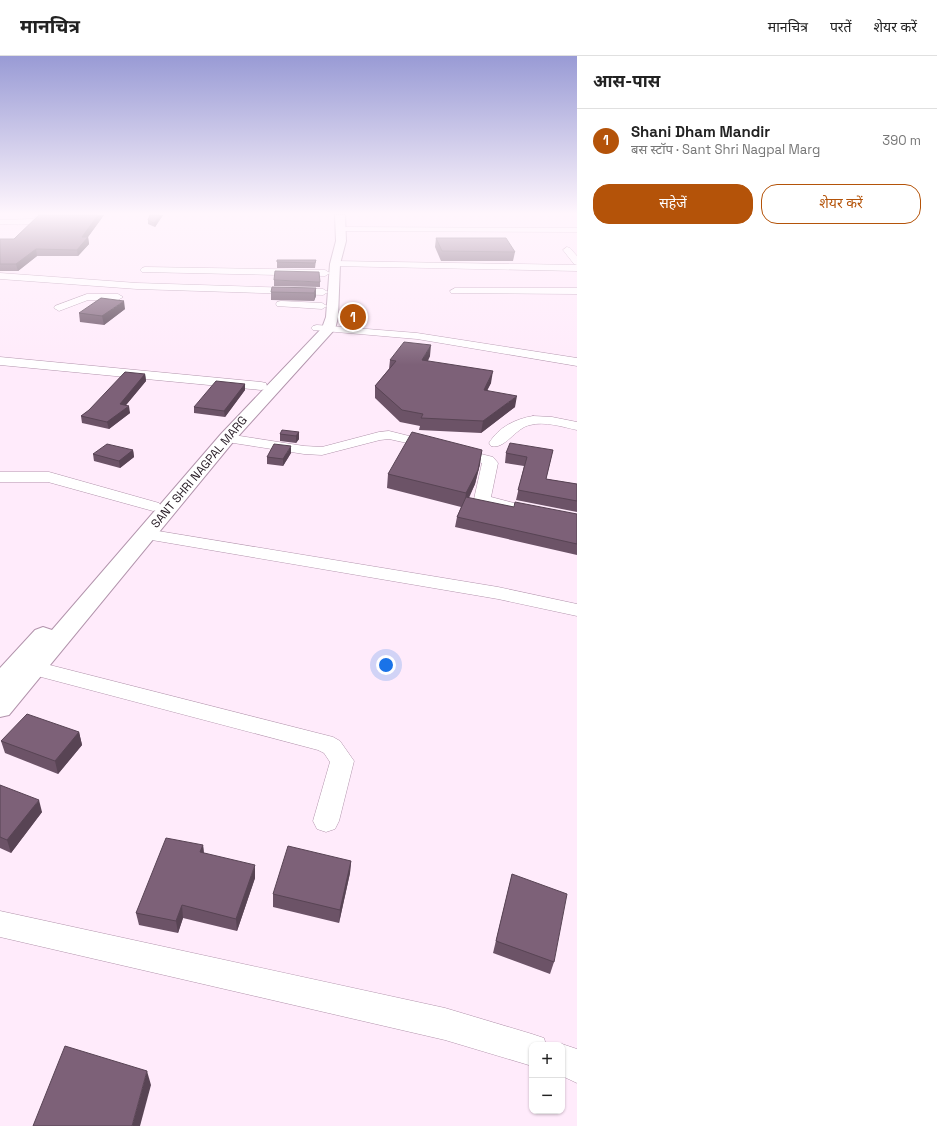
<!DOCTYPE html>
<html lang="hi">
<meta charset="utf-8">
<style>
:root{--surface:#fff;--page:#f2f2f2;--text:#222;--muted:#767676;--line:#e0e0e0;--accent:#b45309}
body{margin:0;font-family:"Space Grotesk","Noto Sans Devanagari",sans-serif;background:var(--page);color:var(--text)}
.controls{position:absolute;right:12px;bottom:12px;display:grid;overflow:hidden;border-radius:8px;box-shadow:0 1px 3px #0004}
.controls button{width:36px;height:36px;display:grid;place-items:center;padding:0;border:0;border-bottom:1px solid var(--line);background:var(--surface);color:var(--text);font:20px sans-serif}
.you{position:absolute;left:386px;top:609px;width:14px;height:14px;margin:-10px;border:3px solid #fff;border-radius:50%;background:#1a73e8;box-shadow:0 0 0 6px #1a73e833}
.badge{display:grid;place-items:center;width:26px;height:26px;border-radius:50%;background:var(--accent);color:#fff;font-size:13px;font-weight:700}
.pin{position:absolute;translate:-50% -50%;border:2px solid #fff;box-shadow:0 1px 4px #0006}
.list{margin:0;padding:0;list-style:none}
h2{display:flex;justify-content:space-between;align-items:center;height:52px;margin:0;padding:0 16px;font-size:17px}
h2 small{font-size:13px;font-weight:400;color:var(--muted)}
.list li{display:grid;grid-template-columns:26px 1fr auto;gap:12px;align-items:center;box-sizing:border-box;height:64px;padding:0 16px;border-top:1px solid var(--line)}
.list b{display:block;font-size:15px;white-space:nowrap}
.list p{margin:0;font-size:13px;white-space:nowrap;color:var(--muted)}
.list em{font-size:13px;font-style:normal;color:var(--muted)}
.actions{display:flex;gap:8px;padding:12px 16px}
.actions a{flex:1;padding:9px 0;border:1px solid var(--accent);border-radius:16px;text-align:center;font-size:14px;color:var(--accent)}
.actions .main{background:var(--accent);color:#fff}
.map{position:relative;flex:none;width:577px;height:1070px;overflow:hidden}
header{display:flex;align-items:center;gap:24px;box-sizing:border-box;height:56px;padding:0 20px;background:var(--surface);border-bottom:1px solid var(--line)}
header strong{font-size:19px}
nav{display:flex;gap:22px;margin-inline-start:auto;font-size:14px}
main{display:flex}
aside{flex:1;background:var(--surface)}
.map>svg:first-child{display:block}
</style>
<header>
<strong>मानचित्र</strong>
<nav><a>मानचित्र</a><a>परतें</a><a>शेयर करें</a></nav>
</header>
<main>
<div class="map">
<svg width="577" height="1070" viewBox="0 0 577 1070">
<rect width="100%" height="100%" fill="#ffebfb"/>
<g fill="none" stroke-linecap="round" stroke-linejoin="round">
<g stroke="#b294ac" stroke-width="1">
<g id="minor">
<path d="M38 159H46C37 172 14 168 0 168V164L33 163Z"/>
<polygon points="337,171 577,172 577,176 340,175 336,173"/>
<polygon points="567,191 570,192 577,200 577,209 574,208 563,194"/>
<polygon points="335,205 577,209 577,215 332,210 330,208"/>
<polygon points="145,211 325,214 330,217 325,220 142,216 140,214 142,212"/>
<polygon points="0,217 137,227 323,233 328,236 323,239 137,233 0,223"/>
<polygon points="455,232 577,232 577,238 451,237 450,235"/>
<polygon points="87,238 118,238 123,241 118,244 88,244 59,255 54,252 55,250"/>
<polygon points="281,245 322,247 327,250 322,253 277,250 276,248 277,246"/>
<polygon points="317,269 417,277 577,302 577,310 417,283 313,274 311,272 313,270"/>
<polygon points="0,301 261,326 266,327 267,330 266,333 261,334 0,309"/>
<path d="M533 360 552 361 577 366V374C563 371 545 365 530 369 515 372 505 394 491 390L489 387C499 371 515 363 533 360Z"/>
<path d="M389 375 493 401 498 407 491 441 514 447 516 450 514 453C503 456 481 453 474 443L482 407 407 387 389 383 380 384 322 399 304 398 227 386 222 385 220 382 222 379 227 378 304 390 322 391 379 376Z"/>
<polygon points="0,416 49,416 159,447 161,450 159,453 153,455 48,426 0,426"/>
<polygon points="146,473 498,531 577,548 577,560 498,543 140,482 137,478 140,474"/>
<polygon points="34,605 333,681 340,685 354,705 339,765 335,773 326,776 317,773 313,765 330,706 324,697 318,694 26,617 23,612 26,607"/>
<polygon points="0,855 445,952 532,978 544,982 546,989 532,989 532,1010 445,984 0,881"/>
<polygon points="562,988 577,993 577,1027 562,1020 562,989 559,989"/>
</g>
</g>
<g stroke="#b294ac" stroke-width="2">
<polygon id="major" points="335,159 345,159 346,185 340,208 338,261 335,273 233,386 9,659 0,661 0,612 35,574 43,571 52,574 221,378 322,272 326,261 330,208 336,185"/>
</g>
<use href="#minor" fill="#fff" fill-rule="evenodd"/>
<use href="#major" fill="#fff" fill-rule="evenodd"/>
</g>
<g fill="#6c5367">
<polygon points="39,159 104,159 88,181 89,188 78,200 37,200 18,215 0,215 0,183 14,183"/>
<polygon points="163,159 155,171 148,168 148,164"/>
<polygon points="436,182 515,196 513,205 441,205 435,191"/>
<polygon points="316,204 315,212 277,212 277,206"/>
<polygon points="274,224 320,226 320,231 274,230"/>
<polygon points="316,232 316,240 314,245 271,244 271,236"/>
<polygon points="125,253 104,269 80,266 79,257"/>
<polygon points="430,300 428,305 491,327 487,334 515,351 481,377 419,374 420,370 400,366 375,342 375,330 389,313 390,304"/>
<polygon points="145,318 146,325 126,349 130,357 109,373 82,367 81,360"/>
<polygon points="245,328 245,334 225,361 194,357 194,351"/>
<polygon points="299,376 299,383 296,387 280,385 280,378"/>
<polygon points="133,394 134,401 120,412 94,405 93,398"/>
<polygon points="553,394 546,423 577,428 577,456 516,444 524,410 505,407 506,397"/>
<polygon points="291,397 283,410 267,408 267,401"/>
<polygon points="480,408 475,428 469,442 514,451 577,458 577,499 455,471 457,461 461,451 387,432 388,418"/>
<polygon points="79,676 82,689 58,718 5,697 1,685"/>
<polygon points="0,729 42,756 11,797 0,792"/>
<polygon points="203,789 204,797 255,822 237,875 183,862 178,877 139,869 136,857"/>
<polygon points="351,805 350,817 339,867 273,851 273,838"/>
<polygon points="512,818 554,906 550,918 493,897"/>
</g>
<g fill="#584454">
<polygon points="98,159 104,159 85,185 88,181 89,188 78,200 77,194 82,181"/>
<polygon points="160,159 163,159 155,171 154,167"/>
<polygon points="36,193 37,200 18,215 16,208"/>
<polygon points="316,232 316,240 314,245 314,237"/>
<polygon points="124,245 125,253 104,269 102,260"/>
<polygon points="431,289 430,300 421,315 422,304"/>
<polygon points="493,315 491,327 482,345 484,334"/>
<polygon points="145,318 146,325 121,355 120,348"/>
<polygon points="245,328 245,334 225,361 224,355"/>
<polygon points="517,340 515,351 481,377 483,365"/>
<polygon points="129,350 130,357 109,373 107,366"/>
<polygon points="299,376 299,383 296,387 296,380"/>
<polygon points="291,390 291,397 283,410 283,403"/>
<polygon points="133,394 134,401 120,412 119,405"/>
<polygon points="482,394 480,408 475,428 464,451 466,437"/>
<polygon points="79,676 82,689 58,718 55,705"/>
<polygon points="39,744 42,756 11,797 7,784"/>
<polygon points="203,789 204,802 200,796"/>
<polygon points="351,805 350,817 339,867 340,854"/>
<polygon points="255,809 255,822 237,875 236,863"/>
<polygon points="182,849 183,862 178,877 176,865"/>
<polygon points="147,1015 151,1029 140,1070 132,1070"/>
</g>
<g fill="#7d6178" stroke="#584454">
<polygon points="39,159 98,159 82,181 88,181 77,194 36,193 16,208 0,208 0,183 14,183"/>
<polygon points="150,159 160,159 154,167 148,164"/>
<polygon points="436,182 506,182 515,196 442,195"/>
<polygon points="277,204 316,204 315,207 277,206"/>
<polygon points="275,215 319,216 320,226 274,224"/>
<polygon points="272,231 316,232 314,237 271,236"/>
<polygon points="101,242 124,245 102,260 79,257"/>
<polygon points="404,286 431,289 422,304 493,315 484,334 517,340 483,365 421,362 423,358 402,354 375,330 396,305 390,304"/>
<polygon points="125,316 145,318 120,348 129,350 107,366 81,360 89,354"/>
<polygon points="216,325 245,328 224,355 194,351"/>
<polygon points="282,374 299,376 296,380 280,378"/>
<polygon points="412,376 482,394 478,414 466,437 388,418"/>
<polygon points="510,387 553,394 546,423 577,428 577,445 518,434 527,401 506,397"/>
<polygon points="107,388 133,394 119,405 93,398"/>
<polygon points="274,388 291,390 283,403 267,401"/>
<polygon points="466,441 514,451 515,446 577,458 577,488 457,461"/>
<polygon points="27,658 79,676 55,705 1,685"/>
<polygon points="0,729 39,744 7,784 0,781"/>
<polygon points="166,782 203,789 200,796 255,809 236,863 182,849 176,865 136,857"/>
<polygon points="288,790 351,805 340,854 273,838"/>
<polygon points="512,818 567,838 554,906 496,885"/>
<polygon points="65,990 147,1015 132,1070 33,1070"/>
</g>
<linearGradient id="sky" x2="0" y2="1"><stop stop-color="#999bd5"/><stop offset="0.51" stop-color="#fff6fd"/><stop offset="1" stop-color="#fff6fd" stop-opacity="0"/></linearGradient>
<rect width="577" height="309" fill="url(#sky)"/>
<g text-anchor="middle" dominant-baseline="central" stroke-width="3" stroke-linejoin="round" paint-order="stroke">
<g font-size="12" fill="#251a23" stroke="#fff">
<text transform="translate(199 416) rotate(-50)">SANT SHRI NAGPAL MARG</text>
</g>
</g>
</svg>
<div class="controls">
<button>+</button>
<button>−</button>
</div>
<div class="you"></div>
<div class="pin badge" style="left:353px;top:261px">1</div>
</div>
<aside>
<h2>आस-पास<small></small></h2>
<ul class="list">
<li><span class="badge">1</span><div><b>Shani Dham Mandir</b><p>बस स्टॉप · Sant Shri Nagpal Marg</p></div><em>390 m</em></li>
</ul>
<div class="actions"><a class="main">सहेजें</a><a>शेयर करें</a></div>
</aside>
</main>
